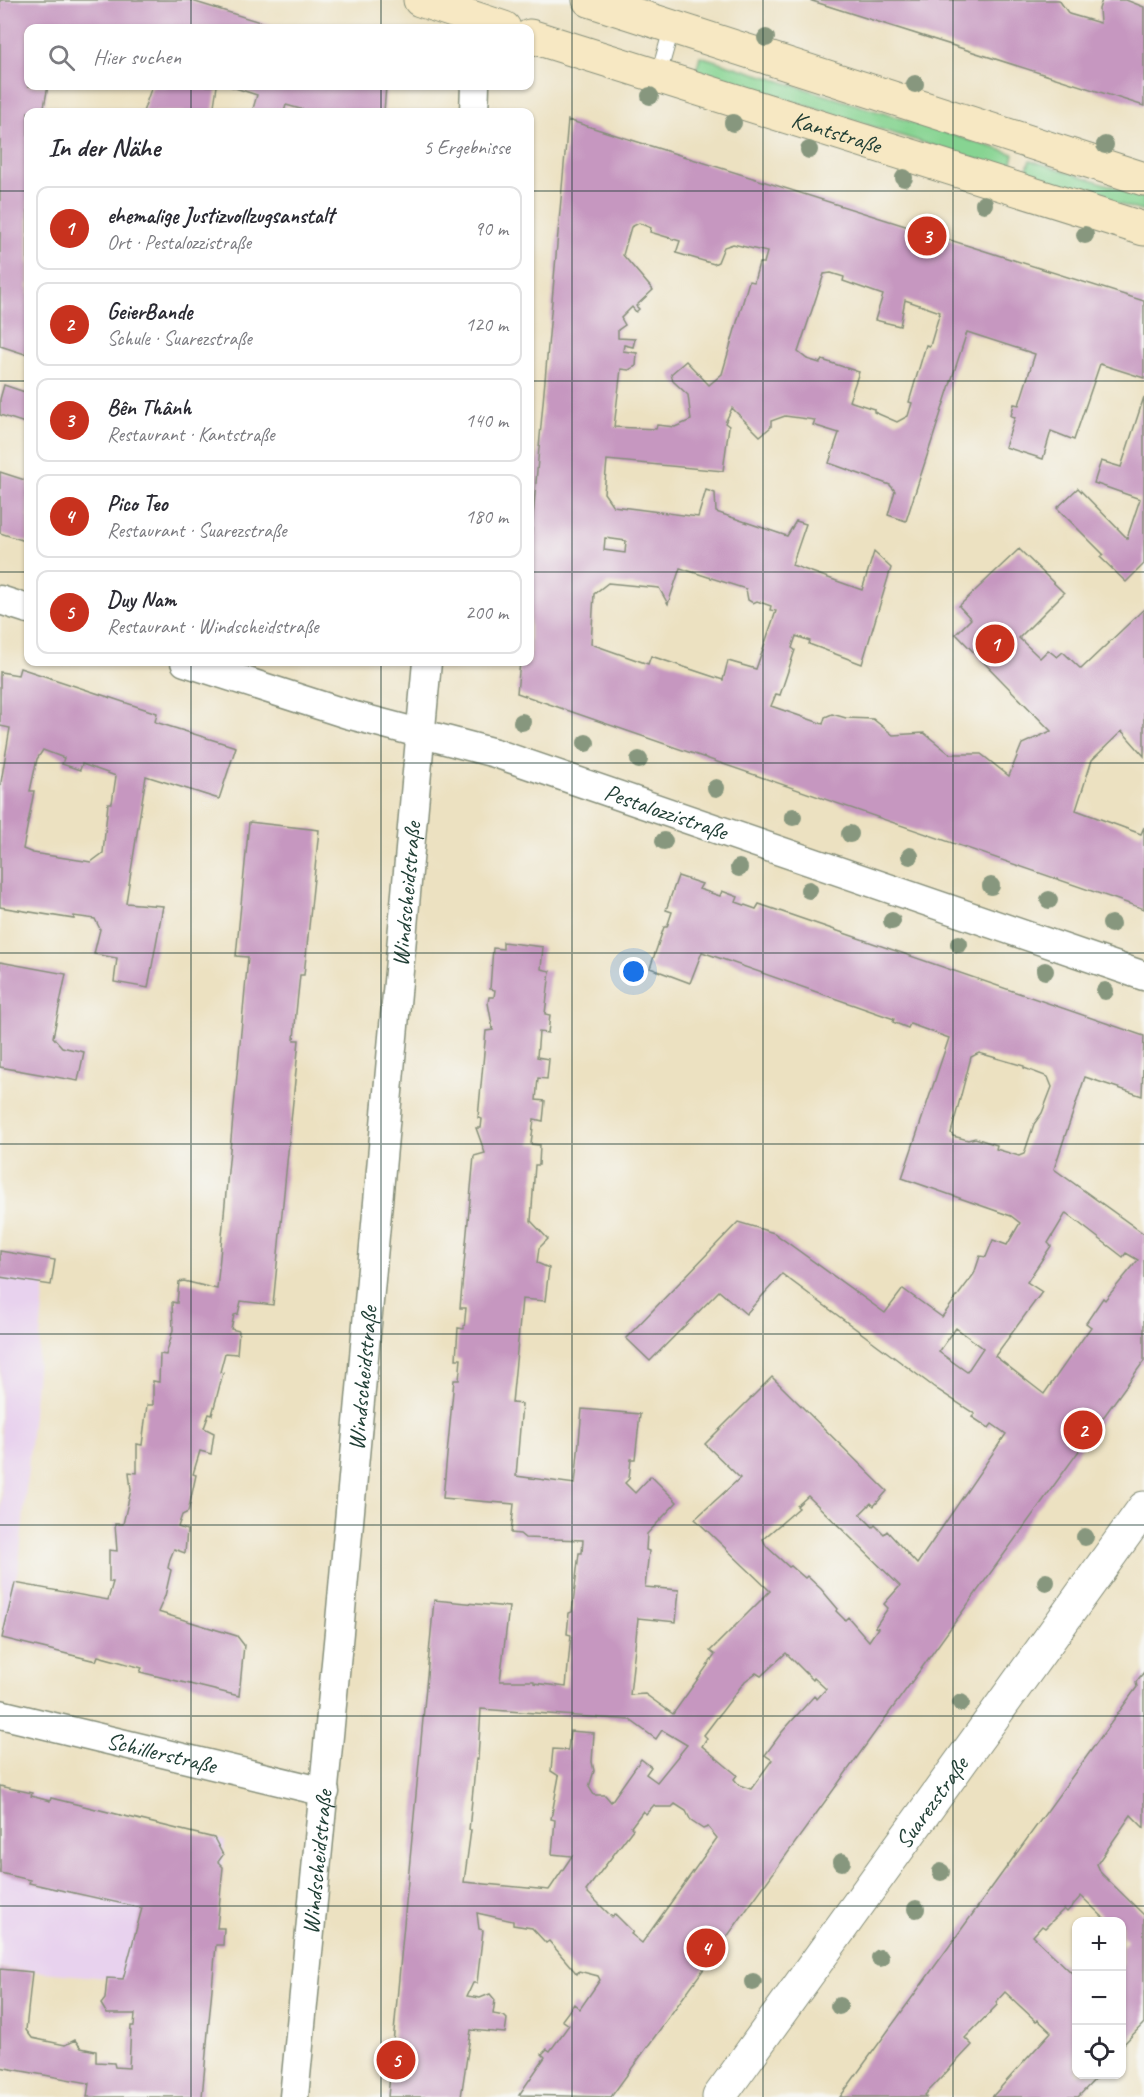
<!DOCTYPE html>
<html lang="de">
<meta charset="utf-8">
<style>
:root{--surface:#fff;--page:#f7f7f7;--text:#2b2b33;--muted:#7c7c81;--line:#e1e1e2;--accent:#c8321e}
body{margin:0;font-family:Caveat,sans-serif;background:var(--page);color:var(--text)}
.controls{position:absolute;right:18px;bottom:18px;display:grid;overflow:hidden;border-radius:12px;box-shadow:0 2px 4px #0004}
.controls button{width:54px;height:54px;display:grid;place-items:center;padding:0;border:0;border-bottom:2px solid var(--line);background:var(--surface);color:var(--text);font:30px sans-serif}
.you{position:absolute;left:634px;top:972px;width:21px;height:21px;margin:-15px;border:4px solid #fff;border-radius:50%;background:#1a73e8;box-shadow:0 0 0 9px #1a73e833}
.badge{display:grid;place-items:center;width:39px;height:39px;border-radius:50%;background:var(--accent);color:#fff;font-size:20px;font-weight:700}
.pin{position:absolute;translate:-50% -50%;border:3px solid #fff;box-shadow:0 2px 6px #0006}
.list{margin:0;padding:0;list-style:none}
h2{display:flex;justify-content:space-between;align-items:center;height:78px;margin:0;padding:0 24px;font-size:26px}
h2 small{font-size:20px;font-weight:400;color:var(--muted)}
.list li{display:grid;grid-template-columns:39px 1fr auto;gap:18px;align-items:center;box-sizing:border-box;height:84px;margin:0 12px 12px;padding:0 12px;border:2px solid var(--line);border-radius:12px}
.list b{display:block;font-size:22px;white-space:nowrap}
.list p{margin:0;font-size:20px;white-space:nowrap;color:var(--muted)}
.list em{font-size:20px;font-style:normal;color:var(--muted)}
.icon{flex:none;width:33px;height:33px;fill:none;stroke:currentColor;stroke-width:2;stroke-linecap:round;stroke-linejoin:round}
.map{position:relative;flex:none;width:1144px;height:2097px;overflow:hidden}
.search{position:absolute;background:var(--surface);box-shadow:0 2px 4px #0004;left:24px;top:24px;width:510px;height:66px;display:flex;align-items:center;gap:15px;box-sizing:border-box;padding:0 21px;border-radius:12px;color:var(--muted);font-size:22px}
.panel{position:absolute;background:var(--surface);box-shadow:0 2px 4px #0004;left:24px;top:108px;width:510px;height:558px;border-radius:12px}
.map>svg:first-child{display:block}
</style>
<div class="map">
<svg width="1144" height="2097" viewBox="0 0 1144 2097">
<rect width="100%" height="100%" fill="#f6f6f2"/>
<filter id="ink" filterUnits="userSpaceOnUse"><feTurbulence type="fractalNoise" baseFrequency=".0167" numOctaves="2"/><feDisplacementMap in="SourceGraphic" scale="12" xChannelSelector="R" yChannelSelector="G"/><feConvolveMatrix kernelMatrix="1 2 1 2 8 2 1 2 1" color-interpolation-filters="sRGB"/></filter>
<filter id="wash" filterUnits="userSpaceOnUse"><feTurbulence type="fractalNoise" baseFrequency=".008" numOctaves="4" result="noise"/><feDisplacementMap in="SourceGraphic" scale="24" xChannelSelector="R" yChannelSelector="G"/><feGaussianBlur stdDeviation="1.35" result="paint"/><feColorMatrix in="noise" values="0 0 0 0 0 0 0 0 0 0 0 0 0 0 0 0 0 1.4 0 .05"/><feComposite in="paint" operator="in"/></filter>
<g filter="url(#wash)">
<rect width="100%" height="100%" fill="#ece1c1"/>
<g fill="#e8d2ee">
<polygon points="0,1277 45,1284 19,1565 2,1638"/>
<polygon points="0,1786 225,1841 212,1988 0,1968"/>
</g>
<g fill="#87d492" stroke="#538863" stroke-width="1.5">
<polygon points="700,56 1014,154 1010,170 696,71"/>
<polygon points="1030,160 1144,196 1144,212 1025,175"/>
</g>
<g id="blocks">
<g fill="#c697c0" fill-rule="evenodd">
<polygon points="0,0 189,0 279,28 28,28 28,86 48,86 43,112 28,112 28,345 25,354 0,346"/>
<polygon points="809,0 1059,0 1069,14 1100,23 1099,9 1102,0 1126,0 1144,7 1144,106"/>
<polygon points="152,86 217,86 213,112 143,112"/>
<polygon points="229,86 386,86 384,112 311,112 286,105 284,112 252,112 257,95"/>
<path d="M568 120 1144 301V378L1100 364 1074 440 1051 431 1043 459 1005 447 1015 417 1011 416 1014 404 1019 405 1035 354 967 332 906 521 888 515 895 491 890 485 829 463 839 433 813 425 815 420 785 416 771 421V427L760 436 732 408 725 423 729 426 723 471 607 460 604 493 613 506 698 517 706 490 715 493 716 512 787 536 796 521 806 524 792 565 862 590 874 552 891 568 862 664 809 644 810 641 796 636 792 648 795 650 780 695 776 694 771 706 823 724 825 717 832 714 846 718 873 719 893 735 924 733 950 754H981L1009 776 1022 744 1051 731 956 634 971 619 959 606 1019 549 1064 593 1019 638 1040 658 1048 650 1057 657 1063 652 1081 669 1144 609V756L1122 731 1092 760 1076 810 1141 834 1144 827V909L517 693 520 662H530V550ZM639 223 651 228 650 232 680 241 676 253 714 264 718 262 724 247 733 244 767 252 764 263H759L754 282 749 281 722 374 709 385 686 361 671 374 673 381 688 395 691 420 675 427 657 425 656 429 614 427 621 369 629 370 636 366 637 353 623 351 624 345 633 347 635 339 618 338V330L625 325 621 318 632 307 636 312 639 309 636 306 653 290 623 255 631 227ZM831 273 844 277 843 281 883 295 875 320 900 326 905 300 940 312 930 346 926 345 909 402 912 403 908 416 897 422 874 412V409L849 401 859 372 822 360 820 363 807 359 798 352 824 274ZM605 538 626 541 625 553 604 550ZM680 568 746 589 748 600 753 603 757 601 771 606 770 610 776 611 756 669 728 661 723 680 651 656 648 664 591 644 594 594 608 583 659 588 668 604Z"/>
<polygon points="4,385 28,393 28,424 0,415 0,399"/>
<polygon points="1144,397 1144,564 1126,582 1100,557 1103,554 1057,508 1078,488 1127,538 1140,499 1094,483 1101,461 1121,467"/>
<polygon points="0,472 28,481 28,542 0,533"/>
<path d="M20 668 157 713 155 722 236 747 219 799 146 776 126 903 163 906 148 988 114 982 117 958 94 954 100 929 95 919 74 916V919L0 907V788L10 728 0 726V672L18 675ZM43 750 64 758 62 764 80 770 82 764 116 776 112 803H108L103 853 91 862 33 853 23 849 34 791H30L37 759Z"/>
<polygon points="249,822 319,830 304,975 300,975 296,1013 294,1040 299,1040 273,1305 241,1301 238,1314 234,1315 231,1329 239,1331 237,1354 225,1353 220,1372 223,1373 212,1415 209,1414 204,1428 214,1433 211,1454 200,1451 193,1474 196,1475 188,1512 182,1515 178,1527 187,1530 185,1553 174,1549 170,1559 168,1568 171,1570 165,1596 158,1612 237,1636 244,1645 239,1696 140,1672 142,1668 98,1656 96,1661 2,1638 15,1583 108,1600 113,1582 109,1582 109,1550 117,1551 115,1524 123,1524 131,1490 129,1472 137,1473 137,1444 142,1445 147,1405 153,1405 153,1381 159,1382 160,1354 166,1355 173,1330 172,1302 177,1303 179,1282 184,1281 217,1289 248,957 236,956"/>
<path d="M678 876 702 884 699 889 720 896 722 891 738 897 736 902 756 909 759 904 1144 1036 1142 1096 1085 1077 1054 1169 1144 1234V1361L611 2097 519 2095 545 2057 542 2054 547 2049 550 2051 569 2025 562 2020 574 2004 580 2009 600 1980 598 1976 579 1971 577 1974 549 1941 546 1943 532 1928 513 1925V1921L477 1913 479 1929 483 1930 477 1983H473L467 1996 480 1998 490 1994 495 2000 493 2014 504 2016 507 2019 505 2033 471 2030 461 2097H388L434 1600 509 1607 500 1681H534V1683L566 1687 571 1635 567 1634 569 1613 572 1612 579 1553H582L583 1540 525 1538 520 1534 511 1533 514 1504 443 1498 454 1380H459L461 1359H456L458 1328 464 1329 466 1308H460L474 1156 485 1153 476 1128H481L482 1119 478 1118 486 1031 493 1030 488 1003 489 997H494L495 990 490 989 493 948 503 949V942L543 947 541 969 550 971 545 1014 550 1015 548 1033 539 1032 537 1057 549 1059 547 1079 538 1078 536 1100 545 1101 543 1121 534 1119 531 1144 540 1145 539 1165H535L531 1221 548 1239 539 1248 537 1263 549 1268 545 1301 522 1299 512 1403 522 1404 516 1476 575 1484 582 1409 640 1414 635 1459H631L629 1479 625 1483 635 1493 651 1476 677 1502 647 1534 646 1550 649 1551 645 1587 679 1590 676 1622 638 1618 630 1695 645 1694 673 1714 715 1655 710 1651 770 1591 695 1519 740 1478 705 1444 772 1377 887 1491 874 1506 871 1503 860 1514 873 1527 875 1525 884 1534 887 1531 917 1564 1006 1434 992 1424 989 1428 972 1417 975 1414 938 1390 782 1274 746 1314 719 1291 650 1361 626 1338 738 1222 774 1233 885 1313 903 1289 942 1317 974 1274 980 1256 986 1257 993 1240 1007 1245 1020 1223 1011 1216 902 1178 949 1038 910 1024 908 1028 893 1022 894 1019 702 952 690 983 650 968 664 927H667L672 912 666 910ZM979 1053 1024 1066V1068L1048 1077 1052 1087 1042 1113 1034 1124 1024 1154 1019 1156 996 1149 997 1145 975 1138 968 1140 953 1136 951 1133 971 1057ZM1066 1213 1123 1257 1126 1253 1138 1260 1105 1300 1103 1298 1086 1323 1091 1327 1044 1394 995 1356 1042 1292 1027 1282 1051 1246 1048 1243ZM956 1328 983 1348 967 1372 939 1352ZM808 1496 900 1586 884 1604 888 1608 875 1627 878 1628 869 1641 848 1617 845 1620 836 1611 838 1609 821 1589 807 1576 805 1578 791 1566 789 1567 766 1546 763 1539 799 1508 797 1506ZM786 1653 813 1680 814 1678 826 1689 817 1699 814 1696 782 1732 765 1755 772 1760 751 1789 739 1785 734 1779 737 1775 702 1746 707 1738 704 1735 745 1681 756 1673 761 1676ZM481 1709 630 1720 656 1739 662 1730 687 1745 657 1782 646 1774 651 1767 641 1759 611 1802 605 1795H594L589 1787 594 1771 592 1762 594 1733 570 1731 568 1750 553 1749 551 1771 559 1776 551 1819 555 1820 552 1854 572 1856 549 1890 464 1882 471 1830H469L476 1759H478ZM675 1804 686 1811 691 1821 703 1829 708 1827 717 1838 642 1943 631 1934 633 1932 615 1914 612 1917 586 1891 633 1829 631 1827 643 1811 646 1814 654 1805 657 1807H672Z"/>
<polygon points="0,962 66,974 53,1037 62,1047 84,1052 78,1081 0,1067"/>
<polygon points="0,1251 55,1260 51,1285 0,1277"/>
<polygon points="1144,1672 1144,1828 1131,1815 1097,1864 1101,1873 1144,1915 1144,2023 1122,2046 1122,1947 1127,1941 1122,1935 1122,1922 1108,1922 1081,1896 1067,1912 1064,1909 1045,1928 1042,1926 1033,1936 1073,1974 1076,1982 1076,2074 1100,2074 1078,2097 992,2097 1051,2032 1038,2020 1036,2021 1005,1992 996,2002 997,2005 965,2038 972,2045 925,2095 927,2097 840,2097 1137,1687 1136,1682"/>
<polygon points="0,1786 32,1793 31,1796 50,1801 51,1798 214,1838 223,1855 218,1862 223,1867 217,1928 224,1928 223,1945 216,1945 202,2097 87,2097 89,2083 0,2067 0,1969 32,1972 26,2030 32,2038 65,2045 75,2040 81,2048 96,2051 96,2062 114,2063 115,2067 129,2068 131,2026 134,2026 135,2014 107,2014 101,2004 105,1999 107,1978 123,1979 142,1908 29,1883 30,1880 0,1873"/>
</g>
</g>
</g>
<g filter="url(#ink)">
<use href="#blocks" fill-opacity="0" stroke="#868f7a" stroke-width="1.5"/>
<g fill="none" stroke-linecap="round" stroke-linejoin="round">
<g stroke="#868f7a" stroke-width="17">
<polyline id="service" points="658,77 672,27"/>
</g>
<g stroke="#868f7a" stroke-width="31">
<g id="minor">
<polyline points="474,112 475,86"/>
<polyline points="0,600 28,609"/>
<path id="s1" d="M185 662 347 714 495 753 1144 976"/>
<path id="s2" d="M0 1714 325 1792"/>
<path id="s3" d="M294 2097C342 1619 384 1140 427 662"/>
</g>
</g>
<g stroke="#868f7a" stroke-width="35">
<g id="tertiary">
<path id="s4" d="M719 2097 1144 1508"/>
</g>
</g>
<g stroke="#868f7a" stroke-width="35">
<g id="secondary">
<polyline points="420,0 504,28"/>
<polyline points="589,0 1144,179"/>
<path id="s5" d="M530 36 1144 229"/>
</g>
</g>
<use href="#service" stroke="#fff" stroke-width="15"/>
<use href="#minor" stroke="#fff" stroke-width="28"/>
<use href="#tertiary" stroke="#fff" stroke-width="33"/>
<use href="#secondary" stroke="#f7e8c3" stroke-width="33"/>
</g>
<g fill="#87977e">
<circle cx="766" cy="38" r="9"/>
<circle cx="915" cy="84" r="9"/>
<circle cx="650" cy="96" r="9"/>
<circle cx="733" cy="123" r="9"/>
<circle cx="1105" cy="145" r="9"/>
<circle cx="809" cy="150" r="9"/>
<circle cx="904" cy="178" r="9"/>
<circle cx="984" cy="204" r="9"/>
<circle cx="1085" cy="235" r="9"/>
<circle cx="522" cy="722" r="9"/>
<circle cx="586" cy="743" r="9"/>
<circle cx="639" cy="760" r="9"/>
<circle cx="716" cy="788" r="9"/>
<circle cx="793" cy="817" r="9"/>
<circle cx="850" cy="834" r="9"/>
<circle cx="664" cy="841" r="9"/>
<circle cx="910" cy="856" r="9"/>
<circle cx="739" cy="868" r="9"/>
<circle cx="991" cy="886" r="9"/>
<circle cx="809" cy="890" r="9"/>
<circle cx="1049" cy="900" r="9"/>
<circle cx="892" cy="921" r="9"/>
<circle cx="1111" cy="924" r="9"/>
<circle cx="959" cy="944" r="9"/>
<circle cx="1045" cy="971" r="9"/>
<circle cx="1105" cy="991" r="9"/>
<circle cx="1085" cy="1537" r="9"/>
<circle cx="1046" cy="1582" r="9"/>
<circle cx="961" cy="1703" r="9"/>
<circle cx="842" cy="1862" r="9"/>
<circle cx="941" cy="1872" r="9"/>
<circle cx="916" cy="1909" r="9"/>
<circle cx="880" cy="1958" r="9"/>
<circle cx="753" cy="1982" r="9"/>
<circle cx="839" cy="2006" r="9"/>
</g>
</g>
<path fill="none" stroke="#1f3d34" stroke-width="1.5" stroke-opacity="0.55" d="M191 0V28M381 0V28M572 0V2097M763 0V2097M953 0V2097M191 86V112M381 86V112M0 191H28M530 191H1144M0 381H28M530 381H1144M0 572H28M530 572H1144M191 662V2097M381 662V2097M0 763H1144M0 953H1144M0 1144H1144M0 1334H1144M0 1525H1144M0 1716H1144M0 1906H1144"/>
<g text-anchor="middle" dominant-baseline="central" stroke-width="4.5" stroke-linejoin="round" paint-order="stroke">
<g font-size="24" fill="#1f3d34" stroke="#f6f6f2">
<text stroke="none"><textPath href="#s5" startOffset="321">Kantstraße</textPath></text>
<text stroke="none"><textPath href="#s1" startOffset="504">Pestalozzistraße</textPath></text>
<text stroke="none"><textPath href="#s3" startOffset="1208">Windscheidstraße</textPath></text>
<text stroke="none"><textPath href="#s3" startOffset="722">Windscheidstraße</textPath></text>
<text stroke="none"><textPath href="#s2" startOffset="166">Schillerstraße</textPath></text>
<text stroke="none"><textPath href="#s4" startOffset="363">Suarezstraße</textPath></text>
<text stroke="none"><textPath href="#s3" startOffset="236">Windscheidstraße</textPath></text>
</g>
</g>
</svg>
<div class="controls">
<button>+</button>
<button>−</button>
<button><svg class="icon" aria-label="locate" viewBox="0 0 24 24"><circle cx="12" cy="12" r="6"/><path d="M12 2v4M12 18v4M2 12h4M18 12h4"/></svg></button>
</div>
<div class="you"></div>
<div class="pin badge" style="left:995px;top:644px">1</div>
<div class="pin badge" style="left:1083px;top:1430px">2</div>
<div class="pin badge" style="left:927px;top:236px">3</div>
<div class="pin badge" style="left:706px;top:1948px">4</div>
<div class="pin badge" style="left:396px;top:2060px">5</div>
<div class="search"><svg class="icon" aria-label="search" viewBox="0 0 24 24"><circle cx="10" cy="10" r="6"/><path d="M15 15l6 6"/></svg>Hier suchen</div>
<section class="panel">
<h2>In der Nähe<small>5 Ergebnisse</small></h2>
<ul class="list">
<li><span class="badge">1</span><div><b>ehemalige Justizvollzugsanstalt</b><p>Ort · Pestalozzistraße</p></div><em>90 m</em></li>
<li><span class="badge">2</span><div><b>GeierBande</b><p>Schule · Suarezstraße</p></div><em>120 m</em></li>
<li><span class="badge">3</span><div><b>Bên Thânh</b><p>Restaurant · Kantstraße</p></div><em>140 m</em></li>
<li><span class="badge">4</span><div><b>Pico Teo</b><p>Restaurant · Suarezstraße</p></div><em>180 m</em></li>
<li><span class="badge">5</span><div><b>Duy Nam</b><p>Restaurant · Windscheidstraße</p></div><em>200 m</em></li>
</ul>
</section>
</div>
